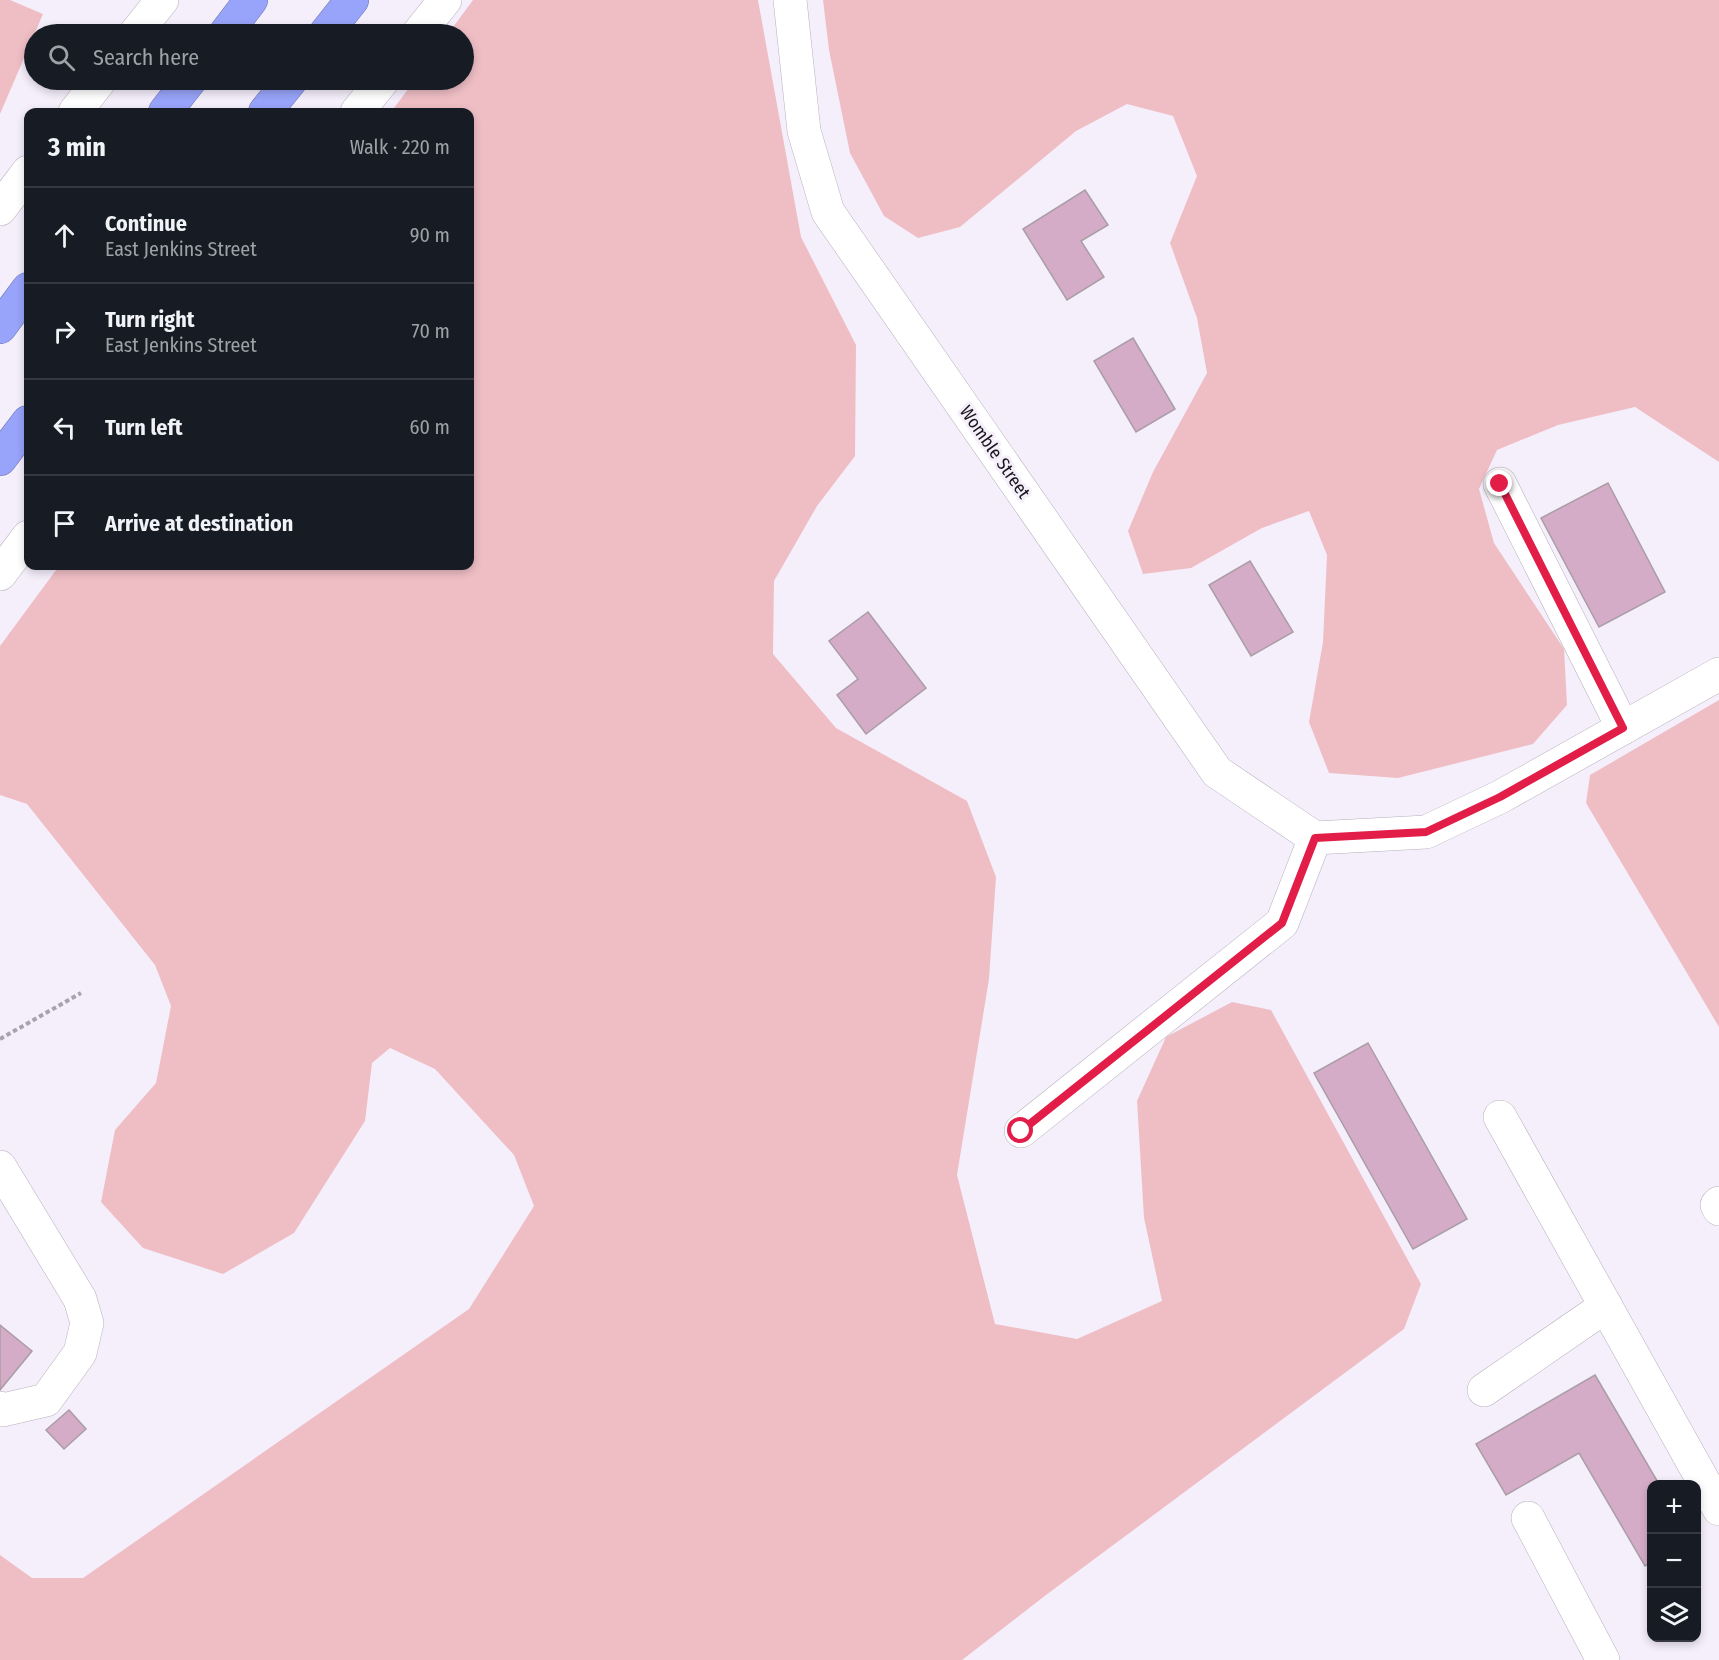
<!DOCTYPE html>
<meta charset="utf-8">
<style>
:root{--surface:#171b24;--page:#20242c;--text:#f1f3f6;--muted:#9ea1a6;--line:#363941}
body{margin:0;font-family:"Fira Sans Condensed",sans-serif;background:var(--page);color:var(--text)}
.controls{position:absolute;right:18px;bottom:18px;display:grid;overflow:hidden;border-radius:12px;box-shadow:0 3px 9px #0003}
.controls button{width:54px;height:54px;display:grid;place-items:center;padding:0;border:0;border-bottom:2px solid var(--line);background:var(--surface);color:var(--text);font:30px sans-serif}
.stop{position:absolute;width:18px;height:18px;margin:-14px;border:4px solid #e11d48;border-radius:50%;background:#fff}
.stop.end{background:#e11d48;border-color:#fff;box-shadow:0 2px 6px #0008}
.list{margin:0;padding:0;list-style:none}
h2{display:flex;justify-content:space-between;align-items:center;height:78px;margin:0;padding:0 24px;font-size:26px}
h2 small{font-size:20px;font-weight:400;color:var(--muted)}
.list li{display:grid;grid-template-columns:39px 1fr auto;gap:18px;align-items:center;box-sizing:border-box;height:96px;padding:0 24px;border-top:2px solid var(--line)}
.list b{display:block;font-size:22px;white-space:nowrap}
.list p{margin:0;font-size:20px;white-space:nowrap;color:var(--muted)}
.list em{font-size:20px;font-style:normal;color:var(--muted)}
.icon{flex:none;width:33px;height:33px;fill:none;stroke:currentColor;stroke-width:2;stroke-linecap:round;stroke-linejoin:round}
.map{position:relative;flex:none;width:1719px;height:1660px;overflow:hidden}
.search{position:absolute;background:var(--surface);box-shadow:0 3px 9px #0003;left:24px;top:24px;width:450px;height:66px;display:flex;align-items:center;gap:15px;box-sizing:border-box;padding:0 21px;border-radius:33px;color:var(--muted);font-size:22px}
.panel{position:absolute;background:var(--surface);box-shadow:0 3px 9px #0003;left:24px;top:108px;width:450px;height:462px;border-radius:12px}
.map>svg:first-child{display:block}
</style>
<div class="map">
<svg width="1719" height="1660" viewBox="0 0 1719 1660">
<rect width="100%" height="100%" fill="#f5effc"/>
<g fill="#efbec5">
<polygon points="0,0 10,0 43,14 0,114"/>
<polygon points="473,0 758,0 801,237 856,345 855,456 817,506 774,581 773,654 836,728 967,801 996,877 989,979 957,1175 995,1324 1077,1339 1162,1301 1144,1218 1137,1101 1166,1037 1232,1002 1271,1010 1421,1284 1404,1329 1046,1595 962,1660 0,1660 0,1555 32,1578 83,1578 469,1309 534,1206 514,1155 435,1069 390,1048 372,1063 365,1121 294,1233 223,1274 143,1248 101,1202 115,1130 156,1083 171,1006 155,965 27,804 0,795 0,646 59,566 470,566 470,112 391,112 415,80 464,80 464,34 448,34"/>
<polygon points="823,0 1719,0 1719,462 1635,407 1558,425 1497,450 1479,489 1494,543 1564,649 1567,705 1533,744 1398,778 1329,773 1309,722 1323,642 1327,555 1309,511 1262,528 1191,568 1143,574 1128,531 1153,472 1207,373 1197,318 1170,243 1197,176 1173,116 1127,104 1076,131 960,227 918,238 884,216 850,153 829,50"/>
<polygon points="1719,700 1719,1027 1586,803 1590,775"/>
</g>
<g fill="#d5acc8" stroke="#aa9da5" stroke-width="1.5">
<polygon points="1085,190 1108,225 1081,241 1104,277 1067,300 1023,229"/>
<polygon points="1133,338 1175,409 1136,432 1094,361"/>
<polygon points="1608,483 1665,592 1599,627 1541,518"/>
<polygon points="1250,561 1293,632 1251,656 1209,585"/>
<polygon points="868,612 926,688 866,734 837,695 858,679 829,641"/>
<polygon points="1368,1043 1467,1219 1413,1249 1314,1073"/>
<polygon points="0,1325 32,1351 0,1390"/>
<polygon points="1595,1375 1659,1484 1652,1484 1652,1562 1645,1566 1579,1453 1506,1495 1476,1444"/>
<polygon points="69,1410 86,1429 64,1449 46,1430"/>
</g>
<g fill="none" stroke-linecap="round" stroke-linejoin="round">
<g stroke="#b6b0bc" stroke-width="34">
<g id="minor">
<polyline points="790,0 804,131 828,212 1217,772 1315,838"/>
<polyline points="135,34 162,0"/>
<polyline points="418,34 445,0"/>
<polyline points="75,112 100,80"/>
<polyline points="357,112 383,80"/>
<polyline points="0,209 28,172"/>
<polyline points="1500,484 1623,728"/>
<polyline points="0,574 28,537"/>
<polyline points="1500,1117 1719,1509"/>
<polyline points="1021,1131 1282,923 1315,838 1426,832 1500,797 1719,674"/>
<polyline points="0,1167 80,1299 87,1323 80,1353 46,1400 3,1410 0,1408"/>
<polyline points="1719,1203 1717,1205 1719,1209"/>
<polyline points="1484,1390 1606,1306"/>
<polyline points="1528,1518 1603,1660"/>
</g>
</g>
<g stroke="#6b72ac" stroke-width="34">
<g id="highway">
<polyline points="225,34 251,0"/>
<polyline points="325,34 352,0"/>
<polyline points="165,112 190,80"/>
<polyline points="265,112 291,80"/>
<polyline points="0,327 28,289"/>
<polyline points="0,459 28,422"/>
</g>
</g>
<polyline stroke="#a7a2ad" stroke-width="4" stroke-dasharray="4.5 3" stroke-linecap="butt" points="0,1039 81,993"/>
<use href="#minor" stroke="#fff" stroke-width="33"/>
<use href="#highway" stroke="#98a4fa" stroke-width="33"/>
</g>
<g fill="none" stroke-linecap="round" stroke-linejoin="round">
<polyline stroke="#e11d48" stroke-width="8" points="1021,1131 1282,923 1315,838 1426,832 1500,797 1623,728 1500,484"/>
</g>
<g text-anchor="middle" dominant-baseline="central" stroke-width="6" stroke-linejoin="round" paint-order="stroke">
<g font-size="18" fill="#18161b" stroke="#f5effc">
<text transform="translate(995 452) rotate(55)">Womble Street</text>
</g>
</g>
</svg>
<div class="controls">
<button>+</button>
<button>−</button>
<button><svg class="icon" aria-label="layers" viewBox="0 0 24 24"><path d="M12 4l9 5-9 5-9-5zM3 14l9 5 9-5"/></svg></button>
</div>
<div class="stop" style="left:1021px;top:1131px"></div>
<div class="stop end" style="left:1500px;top:484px"></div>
<div class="search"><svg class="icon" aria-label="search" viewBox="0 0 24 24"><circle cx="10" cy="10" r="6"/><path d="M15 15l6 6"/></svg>Search here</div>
<section class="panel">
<h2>3 min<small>Walk · 220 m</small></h2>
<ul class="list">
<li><svg class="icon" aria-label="ahead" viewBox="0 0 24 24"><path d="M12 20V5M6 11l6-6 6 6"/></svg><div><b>Continue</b><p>East Jenkins Street</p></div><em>90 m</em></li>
<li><svg class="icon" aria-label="right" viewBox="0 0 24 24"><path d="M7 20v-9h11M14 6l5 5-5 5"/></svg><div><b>Turn right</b><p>East Jenkins Street</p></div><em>70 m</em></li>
<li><svg class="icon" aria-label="left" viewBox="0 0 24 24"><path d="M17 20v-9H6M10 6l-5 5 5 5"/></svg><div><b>Turn left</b></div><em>60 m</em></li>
<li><svg class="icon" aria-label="arrive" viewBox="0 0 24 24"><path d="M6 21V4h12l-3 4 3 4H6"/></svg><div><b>Arrive at destination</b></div></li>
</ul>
</section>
</div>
